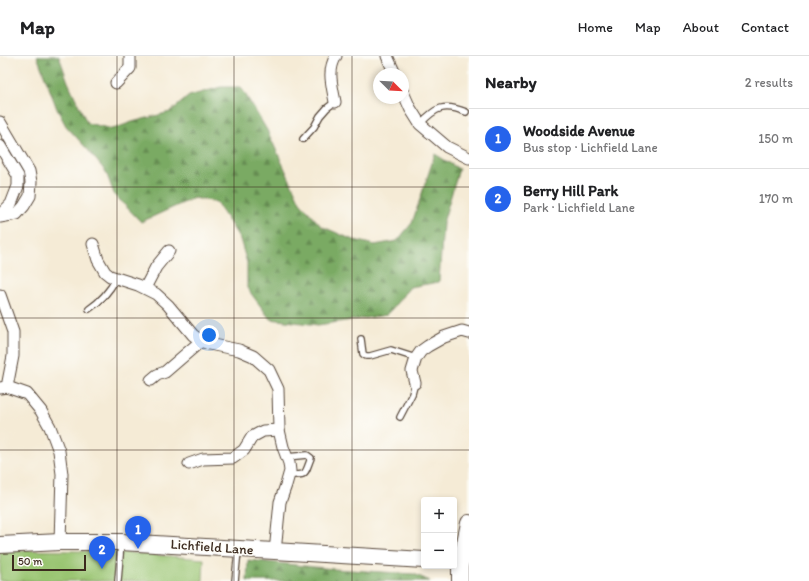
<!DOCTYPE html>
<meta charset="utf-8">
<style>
:root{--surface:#fff;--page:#f2f2f2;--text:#202124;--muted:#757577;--line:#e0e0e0;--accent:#2563eb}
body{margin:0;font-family:Itim,sans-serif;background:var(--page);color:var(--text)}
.controls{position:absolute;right:12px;bottom:12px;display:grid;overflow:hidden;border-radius:4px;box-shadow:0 2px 6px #0003}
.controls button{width:36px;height:36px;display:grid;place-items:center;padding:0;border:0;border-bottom:1px solid var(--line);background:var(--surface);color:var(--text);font:20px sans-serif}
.compass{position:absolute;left:373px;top:12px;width:36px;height:36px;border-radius:50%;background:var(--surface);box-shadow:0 2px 6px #0003;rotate:114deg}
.scale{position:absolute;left:12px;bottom:10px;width:74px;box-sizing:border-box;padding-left:4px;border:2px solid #3b2a1e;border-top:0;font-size:11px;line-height:14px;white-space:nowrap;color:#3b2a1e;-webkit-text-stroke:3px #fdfcf7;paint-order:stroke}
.you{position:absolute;left:209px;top:279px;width:14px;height:14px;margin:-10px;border:3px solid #fff;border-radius:50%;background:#1a73e8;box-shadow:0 0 0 6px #1a73e833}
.badge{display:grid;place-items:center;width:26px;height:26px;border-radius:50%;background:var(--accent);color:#fff;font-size:13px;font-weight:700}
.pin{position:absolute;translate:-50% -33px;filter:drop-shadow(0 1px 2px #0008)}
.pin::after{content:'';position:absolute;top:21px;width:14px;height:12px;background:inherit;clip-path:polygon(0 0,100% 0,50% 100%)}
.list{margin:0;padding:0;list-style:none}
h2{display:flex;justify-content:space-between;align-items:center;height:52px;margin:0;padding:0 16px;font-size:17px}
h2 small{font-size:13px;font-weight:400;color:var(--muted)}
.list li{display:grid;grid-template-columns:26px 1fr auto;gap:12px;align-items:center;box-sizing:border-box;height:60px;padding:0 16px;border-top:1px solid var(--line)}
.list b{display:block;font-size:15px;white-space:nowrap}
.list p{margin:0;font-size:13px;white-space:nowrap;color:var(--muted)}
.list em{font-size:13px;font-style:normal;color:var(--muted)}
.map{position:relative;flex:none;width:469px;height:525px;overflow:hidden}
header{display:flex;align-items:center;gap:24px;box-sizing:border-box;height:56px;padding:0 20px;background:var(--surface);border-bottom:1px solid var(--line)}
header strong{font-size:19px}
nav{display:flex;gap:22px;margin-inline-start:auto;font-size:14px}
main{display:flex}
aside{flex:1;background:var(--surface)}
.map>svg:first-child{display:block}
</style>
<header>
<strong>Map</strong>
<nav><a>Home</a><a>Map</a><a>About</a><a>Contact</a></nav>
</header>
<main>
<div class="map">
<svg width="469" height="525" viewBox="0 0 469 525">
<defs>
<pattern id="forest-firs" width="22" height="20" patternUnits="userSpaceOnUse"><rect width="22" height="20" fill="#7aaa63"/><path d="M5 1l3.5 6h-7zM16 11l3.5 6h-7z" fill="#658b51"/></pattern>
</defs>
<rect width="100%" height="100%" fill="#fdfcf7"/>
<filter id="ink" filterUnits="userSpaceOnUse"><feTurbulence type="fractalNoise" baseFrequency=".025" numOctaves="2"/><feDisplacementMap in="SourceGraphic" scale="8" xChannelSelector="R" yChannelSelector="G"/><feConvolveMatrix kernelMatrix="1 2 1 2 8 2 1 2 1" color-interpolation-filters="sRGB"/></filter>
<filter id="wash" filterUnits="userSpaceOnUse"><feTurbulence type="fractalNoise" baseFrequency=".012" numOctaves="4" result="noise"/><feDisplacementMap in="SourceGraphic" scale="16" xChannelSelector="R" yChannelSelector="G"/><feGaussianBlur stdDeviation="0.9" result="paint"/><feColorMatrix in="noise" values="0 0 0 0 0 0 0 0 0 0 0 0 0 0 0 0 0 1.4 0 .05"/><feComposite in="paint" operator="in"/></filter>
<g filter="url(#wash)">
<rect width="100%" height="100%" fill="#f5ebd6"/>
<g fill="url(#forest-firs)" stroke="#5a6a40">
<polygon points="37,0 59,0 68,26 87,67 113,73 132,66 170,56 189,40 221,31 241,31 267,74 300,146 321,170 351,183 374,189 397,185 412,167 435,98 459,113 443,167 439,226 410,231 387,259 318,269 270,263 247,232 247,207 240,183 224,158 216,146 194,142 141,166 114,138 106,116 88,94 66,70 57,53"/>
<polygon points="248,504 334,513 414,518 430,525 247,525"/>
</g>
<polygon fill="#99c471" stroke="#6a7748" points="0,494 75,495 120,496 204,503 203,523 203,525 0,525"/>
</g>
<g filter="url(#ink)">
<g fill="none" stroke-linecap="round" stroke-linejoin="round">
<g stroke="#57473a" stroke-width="8">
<g id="lane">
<path d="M420 68C436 51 444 47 466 56"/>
<polyline points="303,83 314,71 320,60 327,52 335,46"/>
<path d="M89 253C101 245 109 236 116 223"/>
<polyline points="361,283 363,298 366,300 370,300 391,294 416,302"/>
<polyline points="400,361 412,338 415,327"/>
<path d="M287 401 307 399 311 402C304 419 308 419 289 419"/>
<polyline points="118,525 121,487"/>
<polyline points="235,525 238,495"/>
</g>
</g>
<g stroke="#57473a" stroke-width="13">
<g id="street">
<polyline points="387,0 395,18"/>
<polyline points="116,27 130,12 130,0"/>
<polyline points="403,36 410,52 420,68 447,91 469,102"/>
<path d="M335 46C332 29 327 15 336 0"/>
<polyline points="0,66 29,115 31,126 30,140 24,150 17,158 0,161"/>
<polyline points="0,90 18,120 18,130 11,148 0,159"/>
<polyline points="93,188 98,204 105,216 110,220 138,229 156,238 168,249 193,279 201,285 209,288 239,294 253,300 269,314 278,333 279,374 283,391 289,407 290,415 286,429 280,446 275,496"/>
<polyline points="145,232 156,211 169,195"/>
<polyline points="0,239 13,276 13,300 7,331"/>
<polyline points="151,324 157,319 165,316 201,285"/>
<polyline points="415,327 412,315 416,302 421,295 428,290 444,281 462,275 469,277"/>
<polyline points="0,332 7,331 27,338 41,355 50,371 59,395 62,418 60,486"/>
<polyline points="189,408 203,403 233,402 244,394 252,381 263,375 279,374"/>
</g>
</g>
<g stroke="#57473a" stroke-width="18">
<g id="secondary">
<polyline points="0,489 60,486 121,486 424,504"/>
<polyline points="460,525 460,511 469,467"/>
</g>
</g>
<use href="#lane" stroke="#fff" stroke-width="5.5"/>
<use href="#street" stroke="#fff" stroke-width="11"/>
<use href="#secondary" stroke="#fff" stroke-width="16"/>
</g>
</g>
<path fill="none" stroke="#3b2a1e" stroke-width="1" stroke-opacity="0.55" d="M117 0V525M234 0V525M352 0V525M0 131H469M0 262H469M0 394H469"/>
<g text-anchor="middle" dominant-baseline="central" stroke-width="3" stroke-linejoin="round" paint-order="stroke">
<g font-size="14" fill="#3b2a1e" stroke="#fdfcf7">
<text transform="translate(212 491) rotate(4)">Lichfield Lane</text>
</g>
</g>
</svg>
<div class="controls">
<button>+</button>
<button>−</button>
</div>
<svg class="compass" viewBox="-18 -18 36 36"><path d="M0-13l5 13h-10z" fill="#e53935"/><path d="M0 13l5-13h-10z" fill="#757577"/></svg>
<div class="scale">50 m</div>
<div class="you"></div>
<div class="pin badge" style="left:138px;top:493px">1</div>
<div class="pin badge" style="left:102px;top:513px">2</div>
</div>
<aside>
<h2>Nearby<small>2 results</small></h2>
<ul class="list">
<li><span class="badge">1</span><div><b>Woodside Avenue</b><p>Bus stop · Lichfield Lane</p></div><em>150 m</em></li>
<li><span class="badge">2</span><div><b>Berry Hill Park</b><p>Park · Lichfield Lane</p></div><em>170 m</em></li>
</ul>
</aside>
</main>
